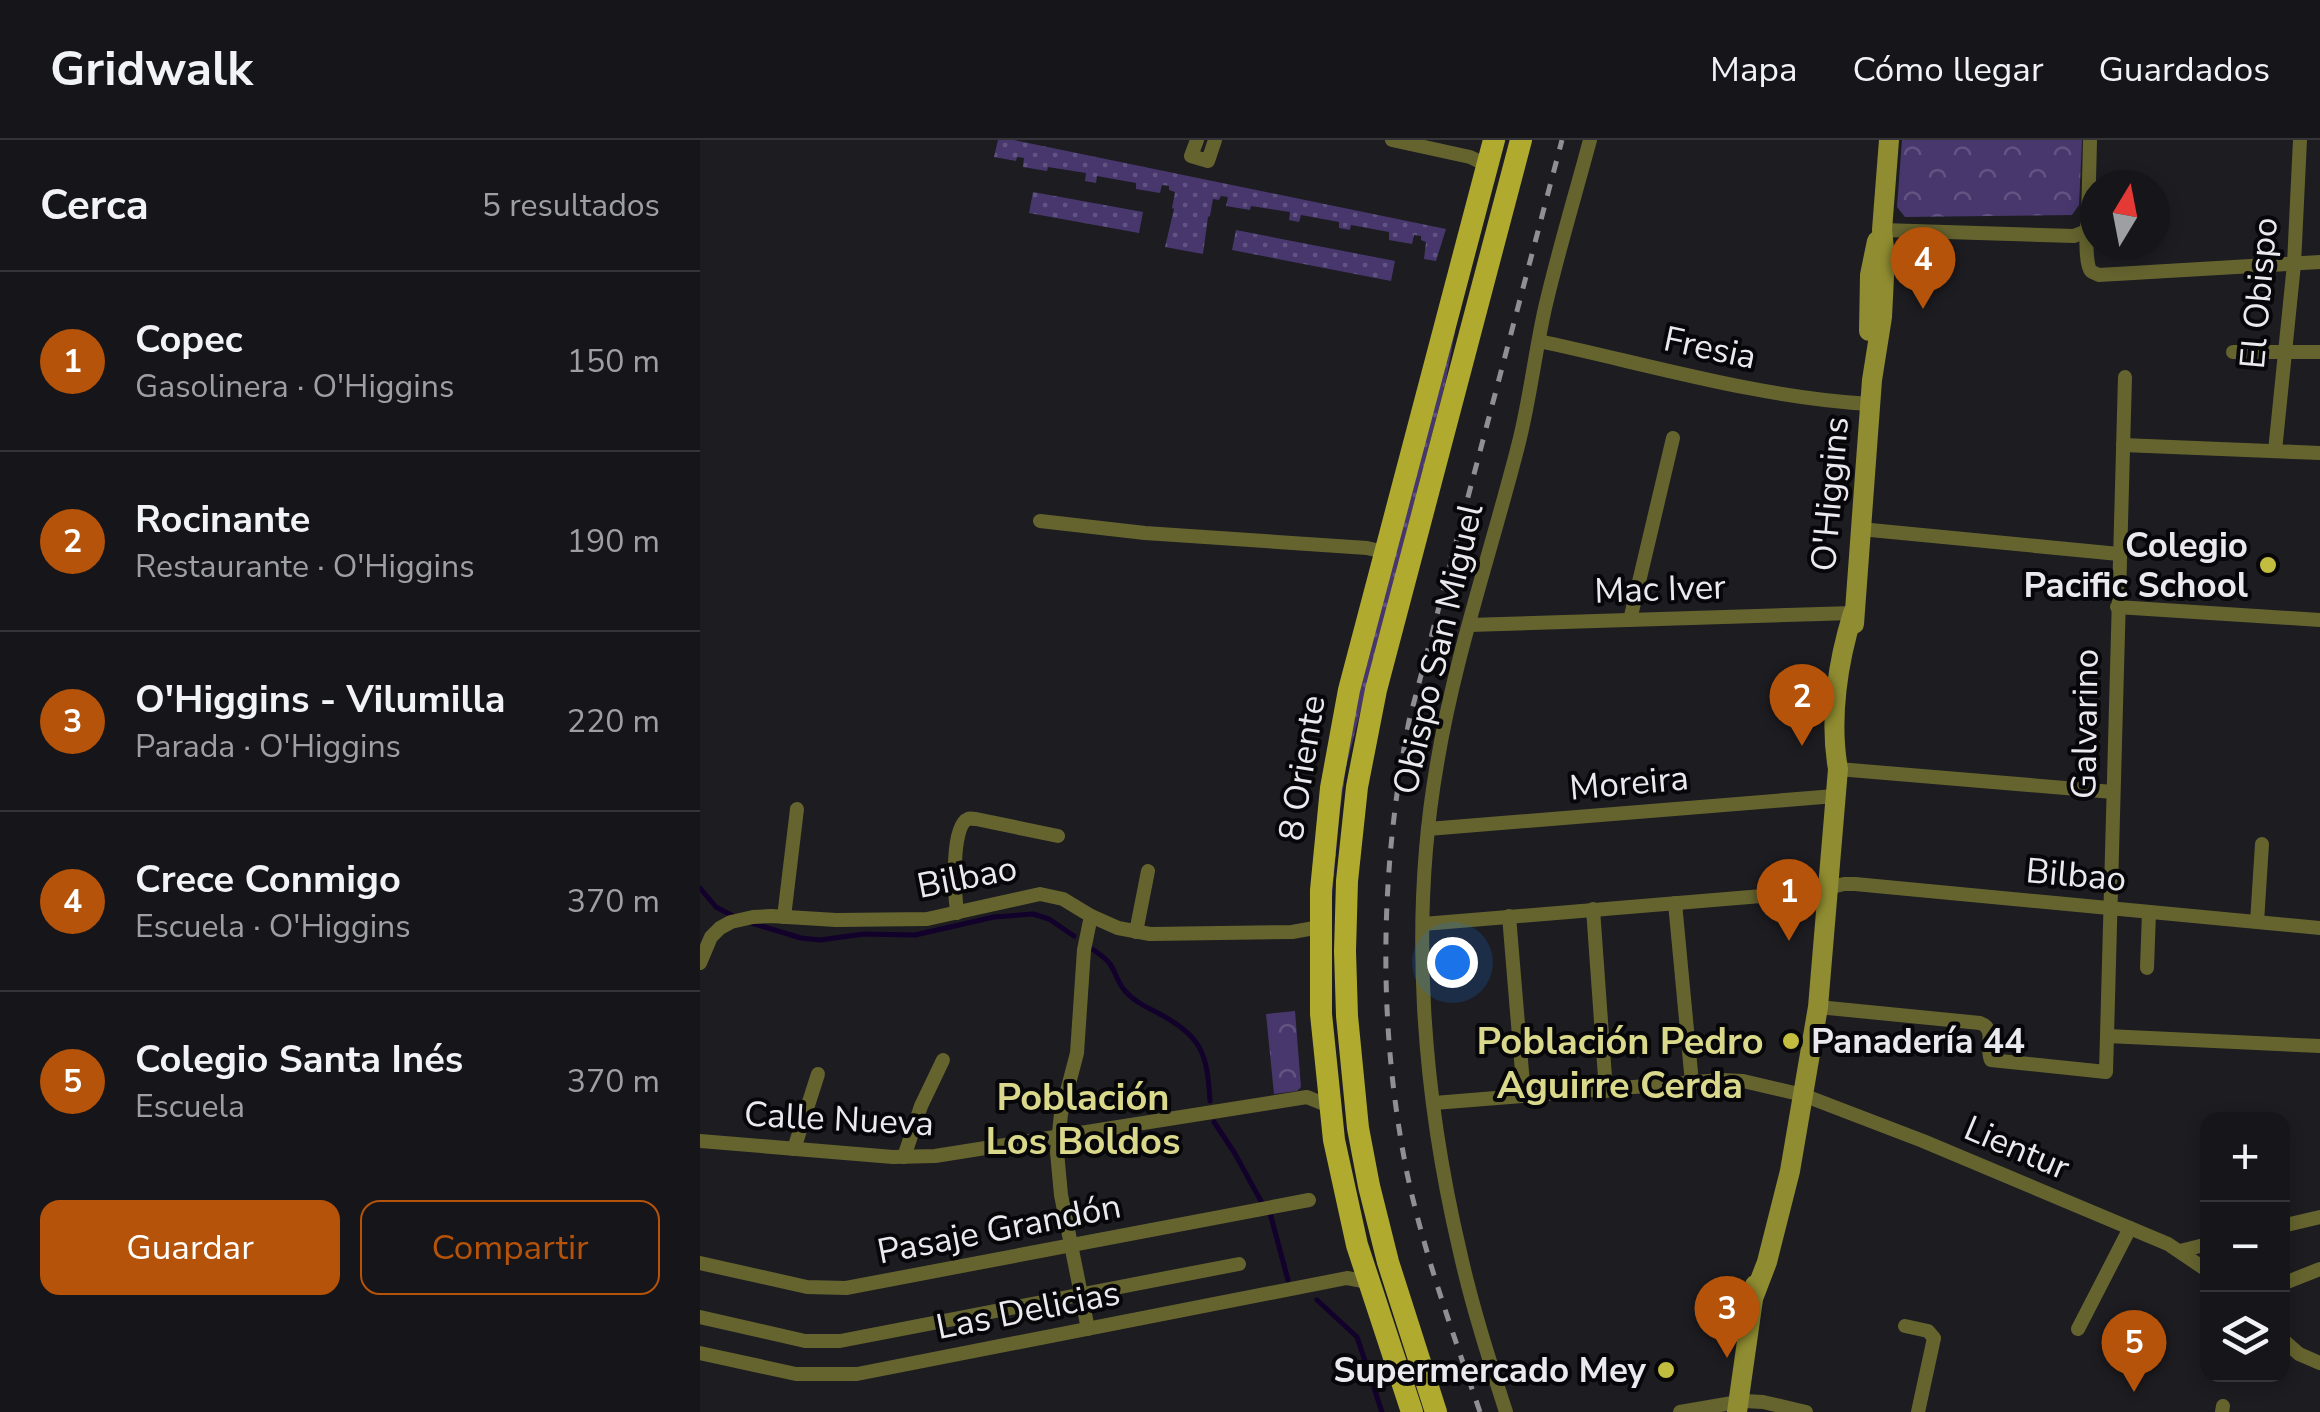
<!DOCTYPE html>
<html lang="es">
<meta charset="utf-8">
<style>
:root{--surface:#161519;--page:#1f1e22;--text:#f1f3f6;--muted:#9e9fa2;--line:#353438;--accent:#b45309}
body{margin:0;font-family:"Nunito Sans",sans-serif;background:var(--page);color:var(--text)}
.controls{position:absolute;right:30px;bottom:30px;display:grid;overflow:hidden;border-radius:20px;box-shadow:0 5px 15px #0003}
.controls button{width:90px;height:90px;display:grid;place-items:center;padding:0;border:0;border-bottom:2px solid var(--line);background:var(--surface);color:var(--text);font:50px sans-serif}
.compass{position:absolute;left:1380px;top:30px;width:90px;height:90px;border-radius:50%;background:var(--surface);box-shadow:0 5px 15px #0003;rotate:10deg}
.you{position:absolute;left:752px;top:822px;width:35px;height:35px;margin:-25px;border:8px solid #fff;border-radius:50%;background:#1a73e8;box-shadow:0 0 0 15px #1a73e833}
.badge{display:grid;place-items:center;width:65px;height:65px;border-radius:50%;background:var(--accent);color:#fff;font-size:32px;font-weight:700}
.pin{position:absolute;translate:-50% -82px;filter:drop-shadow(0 2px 5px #0008)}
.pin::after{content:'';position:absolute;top:52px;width:35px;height:30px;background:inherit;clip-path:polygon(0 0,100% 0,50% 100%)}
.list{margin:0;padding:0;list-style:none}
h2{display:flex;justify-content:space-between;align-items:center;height:130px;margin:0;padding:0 40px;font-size:42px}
h2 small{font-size:32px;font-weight:400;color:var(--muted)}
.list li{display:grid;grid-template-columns:65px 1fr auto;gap:30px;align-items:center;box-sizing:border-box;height:180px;padding:0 40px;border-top:2px solid var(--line)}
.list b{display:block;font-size:38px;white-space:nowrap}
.list p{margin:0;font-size:32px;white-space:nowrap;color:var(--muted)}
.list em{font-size:32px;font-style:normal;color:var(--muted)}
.actions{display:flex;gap:20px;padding:30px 40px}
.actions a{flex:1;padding:22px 0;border:2px solid var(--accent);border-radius:20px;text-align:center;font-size:35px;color:var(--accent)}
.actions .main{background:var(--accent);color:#fff}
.icon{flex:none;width:55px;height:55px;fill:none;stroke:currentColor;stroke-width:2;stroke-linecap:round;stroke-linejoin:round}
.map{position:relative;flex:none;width:1620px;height:1272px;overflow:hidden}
header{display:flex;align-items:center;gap:60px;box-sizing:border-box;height:140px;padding:0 50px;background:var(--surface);border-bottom:2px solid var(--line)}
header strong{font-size:48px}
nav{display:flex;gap:55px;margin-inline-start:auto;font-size:35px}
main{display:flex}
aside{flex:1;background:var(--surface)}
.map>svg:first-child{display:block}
</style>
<header>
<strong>Gridwalk</strong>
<nav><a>Mapa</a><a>Cómo llegar</a><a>Guardados</a></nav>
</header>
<main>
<aside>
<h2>Cerca<small>5 resultados</small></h2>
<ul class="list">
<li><span class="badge">1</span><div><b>Copec</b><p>Gasolinera · O'Higgins</p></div><em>150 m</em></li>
<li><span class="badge">2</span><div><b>Rocinante</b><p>Restaurante · O'Higgins</p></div><em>190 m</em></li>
<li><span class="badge">3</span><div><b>O'Higgins - Vilumilla</b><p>Parada · O'Higgins</p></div><em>220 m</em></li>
<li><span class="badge">4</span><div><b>Crece Conmigo</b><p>Escuela · O'Higgins</p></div><em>370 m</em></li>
<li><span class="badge">5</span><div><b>Colegio Santa Inés</b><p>Escuela</p></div><em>370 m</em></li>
</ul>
<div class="actions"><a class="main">Guardar</a><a>Compartir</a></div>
</aside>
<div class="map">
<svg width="1620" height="1272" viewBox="0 0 1620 1272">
<defs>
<pattern id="grass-dots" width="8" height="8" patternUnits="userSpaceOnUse" patternTransform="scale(2.5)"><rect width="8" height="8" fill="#47376d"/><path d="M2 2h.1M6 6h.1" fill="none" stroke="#625482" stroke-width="1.8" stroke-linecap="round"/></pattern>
<pattern id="park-crowns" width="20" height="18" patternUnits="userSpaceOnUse" patternTransform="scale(2.5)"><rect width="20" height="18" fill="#47376d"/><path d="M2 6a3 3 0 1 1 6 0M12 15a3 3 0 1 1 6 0" fill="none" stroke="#625482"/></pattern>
</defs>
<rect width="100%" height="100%" fill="#1d1c21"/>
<g fill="url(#grass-dots)">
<polygon points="298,0 314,0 746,89 736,121 724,119 726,102 721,100 721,96 714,95 712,104 689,100 689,92 651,85 650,90 639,88 639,82 601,75 599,82 589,80 590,72 551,66 550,70 526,66 528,57 521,56 519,60 513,59 510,76 508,77 503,114 465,107 474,69 472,68 475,52 469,50 469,46 462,45 460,53 436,49 436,43 397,36 396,43 385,41 386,33 348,27 347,31 323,27 324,18 317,17 316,21 294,17"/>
<polygon points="333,52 443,72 439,93 329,73"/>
<polygon points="536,90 695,121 691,141 532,110"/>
<polygon points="756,186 746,240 646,627 639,678 631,769 631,722 646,600"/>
</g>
<g fill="url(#park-crowns)">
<polygon points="1202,0 1382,0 1379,65 1372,75 1205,77 1197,67"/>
<polygon points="595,871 601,947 597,951 574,954 566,874"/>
</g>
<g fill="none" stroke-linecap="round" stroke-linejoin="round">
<g stroke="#12012b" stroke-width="5">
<polyline points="0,748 16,767 33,776"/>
<polyline points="48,782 101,798 120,800 164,794 215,795 294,777 333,774 349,779 374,796"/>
<path d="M392 809C398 813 406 818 410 824 416 833 418 843 425 851 434 861 446 867 458 873 502 897 507 912 510 961"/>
<polyline points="514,982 534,1012 562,1063"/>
<polyline points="570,1073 588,1140"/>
<polyline points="617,1160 657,1197 682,1272"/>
</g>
<g stroke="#65642f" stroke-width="14">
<polyline points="497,0 491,16 508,21 515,0"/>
<polyline points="692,0 770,17 787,25"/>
<path d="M1390 0 1388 82C1386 89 1385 125 1391 131 1393 133 1397 134 1399 135L1620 122"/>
<polyline points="1182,90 1374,96 1384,92"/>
<path d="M839 201C947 224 1060 258 1170 264"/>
<polyline points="1533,212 1620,212"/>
<polyline points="1423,305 1620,313"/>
<polyline points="1575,311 1594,124 1600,0"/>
<polyline points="340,381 445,393 667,408 684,412"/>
<polyline points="1160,389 1419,414"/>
<polyline points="1417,467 1620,480"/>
<polyline points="930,480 973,298"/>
<polyline points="769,485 1153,473"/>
<polyline points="1138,629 1413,652"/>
<polyline points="728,689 1135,656"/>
<polyline points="975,763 992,943"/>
<polyline points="893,769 906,951"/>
<path d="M257 773C255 757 250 686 268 679 270 678 273 679 276 679L358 696"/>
<polyline points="809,776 824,956"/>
<polyline points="84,777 97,669"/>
<polyline points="1557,782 1562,704"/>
<polyline points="723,784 1111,752 1144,744 1155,744 1620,788"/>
<polyline points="436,792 448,731"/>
<polyline points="0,823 11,797 20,788 31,782 53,777 71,776 136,780 227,779 340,754 363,759 391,776 418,788 450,794 592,792 620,787"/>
<polyline points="1447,828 1449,772"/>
<path d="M1118 867 1280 883C1297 889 1285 907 1291 920L1406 932 1425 237"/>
<polyline points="1407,896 1620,906"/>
<polyline points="734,963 1021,940 1043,941 1103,955 1223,1001 1468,1104 1508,1131"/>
<polyline points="0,1001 193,1017 235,1016 607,957 629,966"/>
<polyline points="94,1009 118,934"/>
<polyline points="204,1017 221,966 243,920"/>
<polyline points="1582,1086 1620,1077"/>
<polyline points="1480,1111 1508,1104"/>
<polyline points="0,1123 107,1147 146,1148 609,1060"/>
<polyline points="1582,1144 1620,1129"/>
<polyline points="0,1177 105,1201 140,1201 539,1124"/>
<polyline points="1205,1186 1228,1191 1234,1198 1218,1272"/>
<polyline points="388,1189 361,1055 357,1012 361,974 377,913 384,810 391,776"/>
<polyline points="1378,1189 1430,1088"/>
<polyline points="1582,1199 1599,1214 1620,1223"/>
<polyline points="0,1213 96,1234 157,1234 647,1138 668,1142"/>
<path d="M806 1272C789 1219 772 1166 760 1112 723 955 709 784 737 624 755 515 792 409 819 302 830 258 835 213 845 168 858 112 875 56 890 0"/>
<polyline points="980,1272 1044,1261 1063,1262 1106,1272"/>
<polyline points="1522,1272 1523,1266"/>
</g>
<g stroke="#8f8c31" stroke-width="20">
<polyline points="1169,191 1170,135 1177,101"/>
<polyline points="1154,484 1172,240 1182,177 1185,117 1182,90 1189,0"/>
<path d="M1054 1156 1067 1122 1090 1031 1118 867 1138 629C1129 578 1138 521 1153 473"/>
<polyline points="1037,1272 1055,1145"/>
</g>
<g stroke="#b0ab2f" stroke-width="22">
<polyline points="712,1272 657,1105 634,1000 621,874 621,750 631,648 649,550 794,0"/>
<polyline points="736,1272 688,1122 669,1046 658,988 647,876 645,811 647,741 657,647 676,550 821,0"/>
</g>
<path stroke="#908f94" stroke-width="5" stroke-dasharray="12 12" stroke-linecap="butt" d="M780 1272C753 1193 724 1114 707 1033 677 883 680 730 709 581L862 0"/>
</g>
<g fill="#c2bd3f" stroke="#070709" stroke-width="4">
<circle cx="1568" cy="425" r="10"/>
<circle cx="1091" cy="901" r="10"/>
<circle cx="966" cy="1230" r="10"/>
</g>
<g text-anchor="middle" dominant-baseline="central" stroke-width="8" stroke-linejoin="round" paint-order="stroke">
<g font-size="35" fill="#eae9ed" stroke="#070709">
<text transform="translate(1559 153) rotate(-85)">El Obispo</text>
<text transform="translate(1010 208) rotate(12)">Fresia</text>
<text transform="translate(1130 354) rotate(-85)">O'Higgins</text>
<text transform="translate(960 449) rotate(-2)">Mac Iver</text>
<text transform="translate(738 509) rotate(-77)">Obispo San Miguel</text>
<text transform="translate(1385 584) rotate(-89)">Galvarino</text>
<text transform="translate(602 628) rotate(-81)">8 Oriente</text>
<text transform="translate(929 643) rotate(-5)">Moreira</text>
<text transform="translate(1376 735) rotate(5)">Bilbao</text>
<text transform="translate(267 737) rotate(-11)">Bilbao</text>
<text transform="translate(139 979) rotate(3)">Calle Nueva</text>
<text transform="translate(1317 1008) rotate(23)">Lientur</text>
<text transform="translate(299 1089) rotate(-11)">Pasaje Grandón</text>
<text transform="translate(328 1170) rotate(-11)">Las Delicias</text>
</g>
<g font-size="35" font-weight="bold" fill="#eae9ed" stroke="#070709" text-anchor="end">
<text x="1548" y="405">Colegio<tspan x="1548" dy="40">Pacific School</tspan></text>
<text x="1111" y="901" text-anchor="start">Panadería 44</text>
<text x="946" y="1230">Supermercado Mey</text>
</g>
<g font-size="38" font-weight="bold" fill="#dad88a" stroke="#070709">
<text x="920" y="901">Población Pedro<tspan x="920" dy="44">Aguirre Cerda</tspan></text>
<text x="383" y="957">Población<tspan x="383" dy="44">Los Boldos</tspan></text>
</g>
</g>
</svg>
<div class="controls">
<button>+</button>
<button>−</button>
<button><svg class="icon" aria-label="layers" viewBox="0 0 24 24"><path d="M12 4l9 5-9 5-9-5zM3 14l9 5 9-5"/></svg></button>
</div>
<svg class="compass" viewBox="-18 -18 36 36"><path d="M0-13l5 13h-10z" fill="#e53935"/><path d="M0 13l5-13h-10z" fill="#9e9fa2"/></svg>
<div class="you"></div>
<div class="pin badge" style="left:1089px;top:801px">1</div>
<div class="pin badge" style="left:1102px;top:606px">2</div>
<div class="pin badge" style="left:1027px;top:1218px">3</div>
<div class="pin badge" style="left:1223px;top:169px">4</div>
<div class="pin badge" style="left:1434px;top:1252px">5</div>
</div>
</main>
